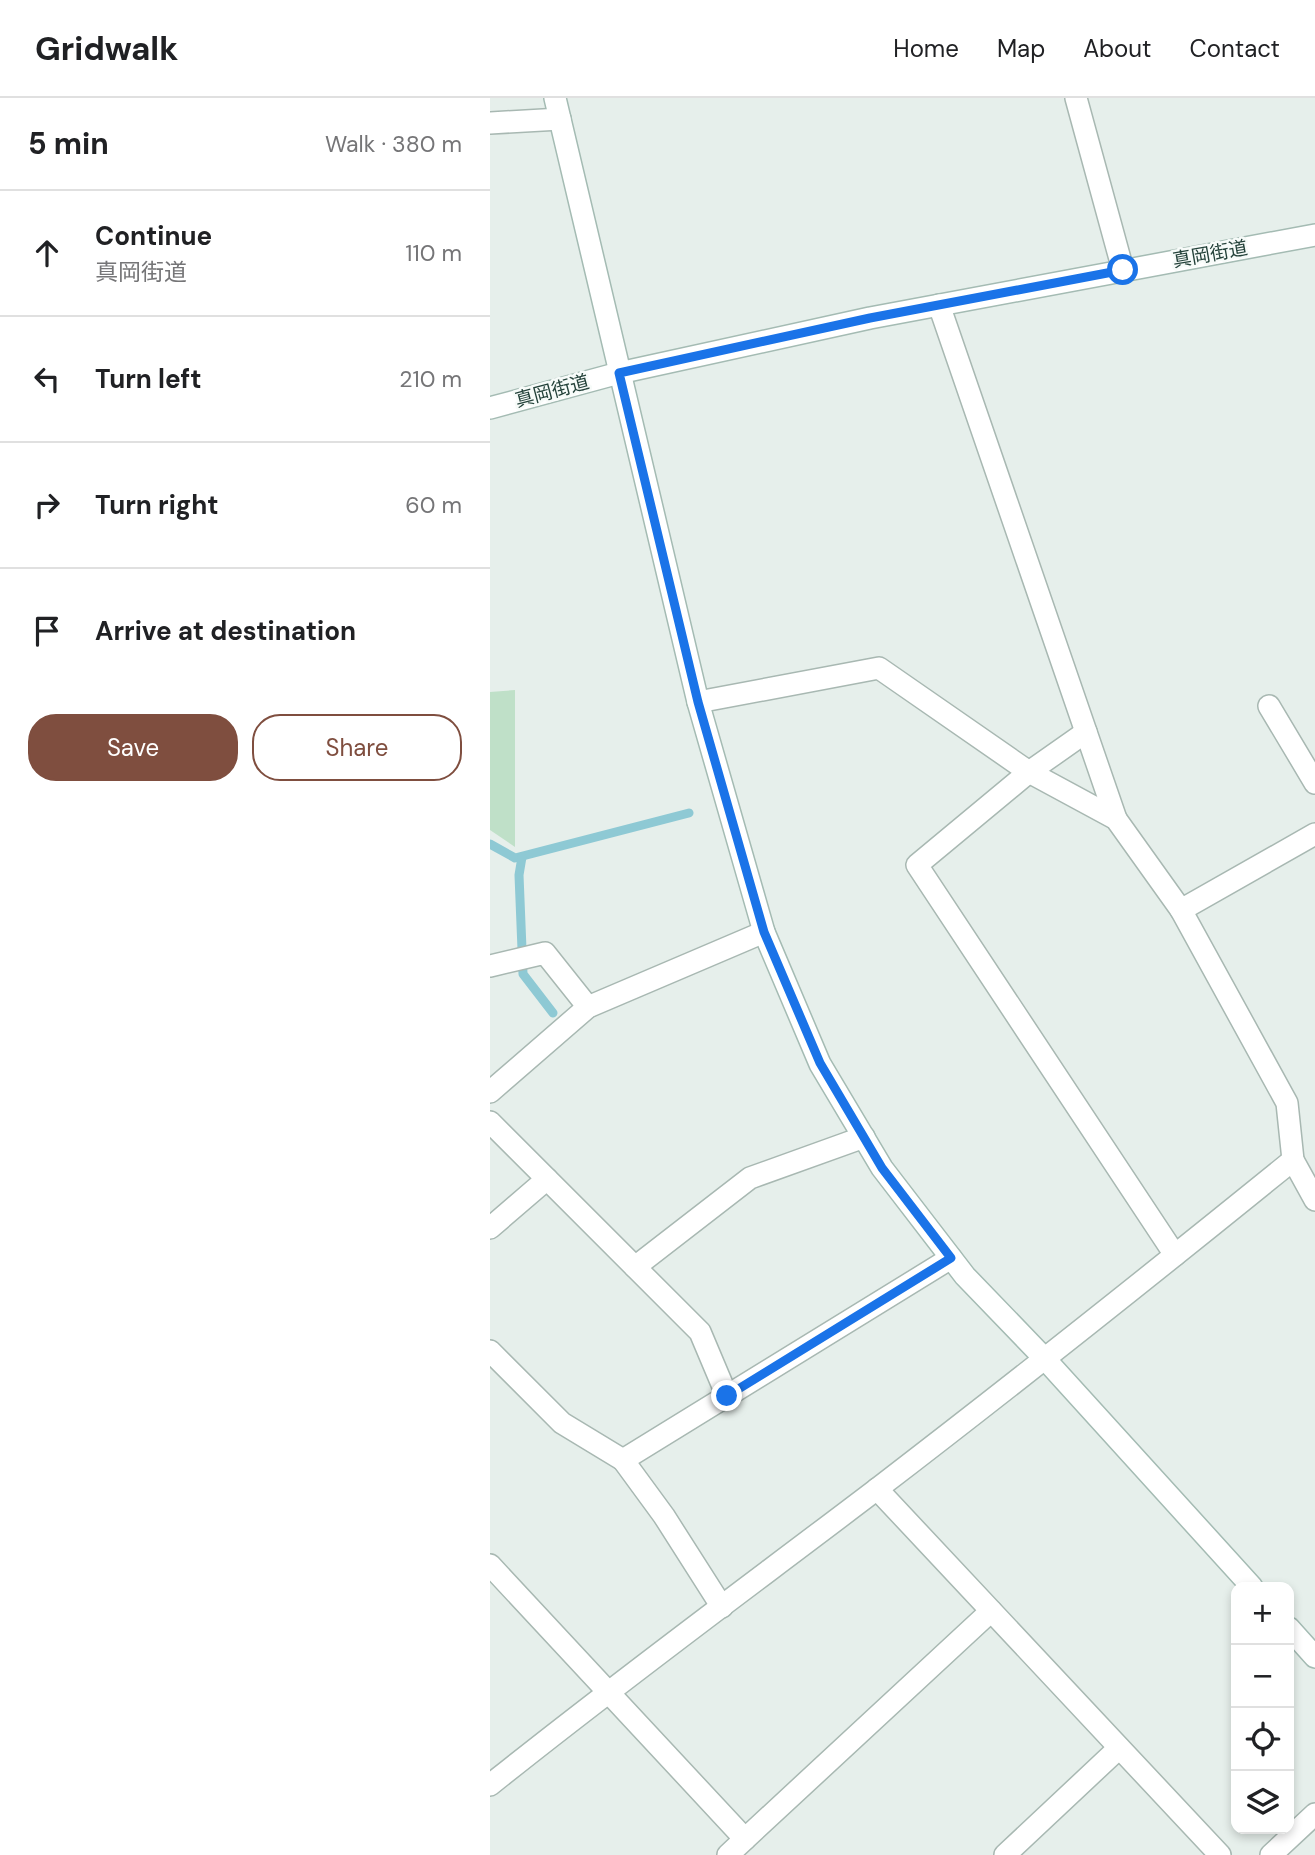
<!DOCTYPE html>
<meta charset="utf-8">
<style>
:root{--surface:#fff;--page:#f6f6f6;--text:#202124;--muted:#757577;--line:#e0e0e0;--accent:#7f4e3f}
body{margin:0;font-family:"DM Sans","Noto Sans JP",sans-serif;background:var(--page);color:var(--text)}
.controls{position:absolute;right:21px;bottom:21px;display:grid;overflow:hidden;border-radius:14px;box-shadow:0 4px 10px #0003}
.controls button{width:63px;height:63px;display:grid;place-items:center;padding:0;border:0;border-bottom:2px solid var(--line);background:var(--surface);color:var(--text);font:35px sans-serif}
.stop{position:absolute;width:21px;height:21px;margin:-16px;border:5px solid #1a73e8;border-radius:50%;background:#fff}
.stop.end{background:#1a73e8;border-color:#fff;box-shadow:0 2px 7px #0008}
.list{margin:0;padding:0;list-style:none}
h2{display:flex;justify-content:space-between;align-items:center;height:91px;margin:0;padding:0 28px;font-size:30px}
h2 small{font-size:23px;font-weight:400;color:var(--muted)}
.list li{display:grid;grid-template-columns:46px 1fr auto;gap:21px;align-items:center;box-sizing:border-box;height:126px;padding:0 28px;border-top:2px solid var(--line)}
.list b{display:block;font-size:26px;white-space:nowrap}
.list p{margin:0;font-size:23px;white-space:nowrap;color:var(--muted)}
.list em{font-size:23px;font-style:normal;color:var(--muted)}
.actions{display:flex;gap:14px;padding:21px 28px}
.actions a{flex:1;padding:16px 0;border:2px solid var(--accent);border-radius:28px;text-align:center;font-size:24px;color:var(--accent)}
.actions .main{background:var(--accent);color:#fff}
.icon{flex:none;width:38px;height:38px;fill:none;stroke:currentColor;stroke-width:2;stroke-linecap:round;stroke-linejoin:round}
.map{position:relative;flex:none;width:825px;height:1757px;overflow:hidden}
header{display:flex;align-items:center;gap:42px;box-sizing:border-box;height:98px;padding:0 35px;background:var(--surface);border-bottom:2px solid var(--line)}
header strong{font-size:33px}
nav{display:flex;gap:38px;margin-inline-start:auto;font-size:24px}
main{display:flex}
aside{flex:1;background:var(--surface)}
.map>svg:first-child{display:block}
</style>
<header>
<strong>Gridwalk</strong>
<nav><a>Home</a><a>Map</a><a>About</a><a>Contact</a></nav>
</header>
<main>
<aside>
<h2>5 min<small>Walk · 380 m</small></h2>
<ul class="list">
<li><svg class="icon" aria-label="ahead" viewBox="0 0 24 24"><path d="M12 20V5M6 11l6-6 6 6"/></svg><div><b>Continue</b><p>真岡街道</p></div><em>110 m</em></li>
<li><svg class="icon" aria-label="left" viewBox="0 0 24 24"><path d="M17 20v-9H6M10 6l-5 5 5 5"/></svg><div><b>Turn left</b></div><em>210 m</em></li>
<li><svg class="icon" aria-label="right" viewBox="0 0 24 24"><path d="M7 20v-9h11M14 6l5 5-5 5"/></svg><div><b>Turn right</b></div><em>60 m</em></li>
<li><svg class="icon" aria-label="arrive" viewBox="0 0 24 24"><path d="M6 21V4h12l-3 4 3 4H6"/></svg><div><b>Arrive at destination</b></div></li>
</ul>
<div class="actions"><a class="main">Save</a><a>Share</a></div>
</aside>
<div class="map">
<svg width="825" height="1757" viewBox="0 0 825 1757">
<rect width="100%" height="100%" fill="#e6efeb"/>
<polygon fill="#bfe0c8" points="25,592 25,749 0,732 0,594"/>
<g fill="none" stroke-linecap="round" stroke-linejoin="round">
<g stroke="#8ec9d4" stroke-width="9">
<polyline points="0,746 25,760 199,715"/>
<polyline points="32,759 29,777 33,876 63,915"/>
</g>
<g stroke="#a8b8b2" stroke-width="24">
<g id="street">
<polyline points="586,0 633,172"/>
<polyline points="0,25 70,21"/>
<polyline points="449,207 626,721"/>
<polyline points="208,604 389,570 539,674 626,721 691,812 797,1005 803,1062 825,1102"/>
<polyline points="779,608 825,685"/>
<polyline points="596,634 539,674 427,767 685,1157"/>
<polyline points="691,812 825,736"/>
<polyline points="0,868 55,855 98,909"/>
<polyline points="0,994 98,909 274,834"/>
<polyline points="0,1024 210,1234 237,1298"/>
<polyline points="0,1130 57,1081"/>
<polyline points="145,1169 260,1080 374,1039"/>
<polyline points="0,1253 72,1325 133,1362"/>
<polyline points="387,1391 730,1757"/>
<polyline points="0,1467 255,1741 238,1757"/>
<polyline points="232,1509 174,1418 133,1362 461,1160"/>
<path d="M0 1687C127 1585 258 1489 387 1391 528 1283 666 1173 803 1062"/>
<polyline points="255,1741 501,1513"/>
<polyline points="515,1757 629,1650"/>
<polyline points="781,1757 825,1716"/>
</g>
</g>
<g stroke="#a4bbb3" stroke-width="24">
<g id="secondary">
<polyline points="65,0 208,604 274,834 330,966 392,1070 475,1178 555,1261 762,1489"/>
<polyline points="0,310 129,275 380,220 825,137"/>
<polyline points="799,1530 825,1559"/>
</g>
</g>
<use href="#street" stroke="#fff" stroke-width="21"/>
<use href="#secondary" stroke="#fff" stroke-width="21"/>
</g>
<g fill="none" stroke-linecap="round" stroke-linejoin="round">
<polyline stroke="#1a73e8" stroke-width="9" points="237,1298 461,1160 392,1070 330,965 274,834 208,604 129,275 380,220 633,172"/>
</g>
<g text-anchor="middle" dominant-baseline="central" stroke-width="5" stroke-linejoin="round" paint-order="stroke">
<g font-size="19" fill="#24423a" stroke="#f7fbf9">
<text transform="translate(720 156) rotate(-10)">真岡街道</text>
<text transform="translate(62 293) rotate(-15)">真岡街道</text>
</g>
</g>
</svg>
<div class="controls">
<button>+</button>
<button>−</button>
<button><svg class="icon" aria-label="locate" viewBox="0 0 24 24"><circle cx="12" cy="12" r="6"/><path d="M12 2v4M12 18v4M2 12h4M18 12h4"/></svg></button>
<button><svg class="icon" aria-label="layers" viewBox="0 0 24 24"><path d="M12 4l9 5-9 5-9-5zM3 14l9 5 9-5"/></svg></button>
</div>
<div class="stop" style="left:633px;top:172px"></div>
<div class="stop end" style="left:237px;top:1298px"></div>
</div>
</main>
